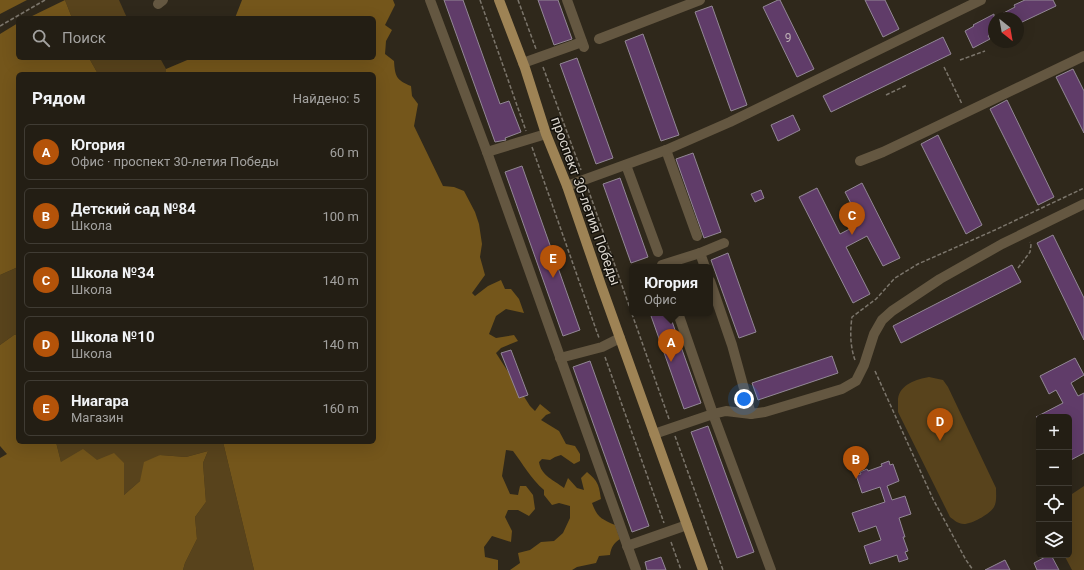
<!DOCTYPE html>
<html lang="ru">
<meta charset="utf-8">
<style>
:root{--surface:#231e14;--page:#2b271d;--text:#f1f3f6;--muted:#a3a2a0;--line:#403c34;--accent:#b45309}
body{margin:0;font-family:Roboto,sans-serif;background:var(--page);color:var(--text)}
.controls{position:absolute;right:12px;bottom:12px;display:grid;overflow:hidden;border-radius:6px;box-shadow:0 4px 16px #0002}
.controls button{width:36px;height:36px;display:grid;place-items:center;padding:0;border:0;border-bottom:1px solid var(--line);background:var(--surface);color:var(--text);font:20px sans-serif}
.compass{position:absolute;left:988px;top:12px;width:36px;height:36px;border-radius:50%;background:var(--surface);box-shadow:0 4px 16px #0002;rotate:149deg}
.you{position:absolute;left:744px;top:399px;width:14px;height:14px;margin:-10px;border:3px solid #fff;border-radius:50%;background:#1a73e8;box-shadow:0 0 0 6px #1a73e833}
.badge{display:grid;place-items:center;width:26px;height:26px;border-radius:50%;background:var(--accent);color:#fff;font-size:13px;font-weight:700}
.pin{position:absolute;translate:-50% -33px;filter:drop-shadow(0 1px 2px #0008)}
.pin::after{content:'';position:absolute;top:21px;width:14px;height:12px;background:inherit;clip-path:polygon(0 0,100% 0,50% 100%)}
.popup{position:absolute;left:629px;top:264px;width:84px;height:52px;box-sizing:border-box;display:grid;place-content:center;border-radius:6px;background:var(--surface);filter:drop-shadow(0 1px 3px #0005);font-size:13px;white-space:nowrap;color:var(--muted)}
.popup b{font-size:15px;color:var(--text)}
.popup::after{content:'';position:absolute;left:50%;top:100%;margin-left:-8px;border:8px solid transparent;border-top-color:var(--surface)}
.list{margin:0;padding:0;list-style:none}
h2{display:flex;justify-content:space-between;align-items:center;height:52px;margin:0;padding:0 16px;font-size:17px}
h2 small{font-size:13px;font-weight:400;color:var(--muted)}
.list li{display:grid;grid-template-columns:26px 1fr auto;gap:12px;align-items:center;box-sizing:border-box;height:56px;margin:0 8px 8px;padding:0 8px;border:1px solid var(--line);border-radius:6px}
.list b{display:block;font-size:15px;white-space:nowrap}
.list p{margin:0;font-size:13px;white-space:nowrap;color:var(--muted)}
.list em{font-size:13px;font-style:normal;color:var(--muted)}
.icon{flex:none;width:22px;height:22px;fill:none;stroke:currentColor;stroke-width:2;stroke-linecap:round;stroke-linejoin:round}
.map{position:relative;flex:none;width:1084px;height:570px;overflow:hidden}
.search{position:absolute;background:var(--surface);box-shadow:0 4px 16px #0002;left:16px;top:16px;width:360px;height:44px;display:flex;align-items:center;gap:10px;box-sizing:border-box;padding:0 14px;border-radius:6px;color:var(--muted);font-size:15px}
.panel{position:absolute;background:var(--surface);box-shadow:0 4px 16px #0002;left:16px;top:72px;width:360px;height:372px;border-radius:6px}
.map>svg:first-child{display:block}
</style>
<div class="map">
<svg width="1084" height="570" viewBox="0 0 1084 570">
<rect width="100%" height="100%" fill="#2f281b"/>
<g fill="#58431c">
<polygon points="65,0 119,0 127,18 72,18"/>
<polygon points="89,58 160,58 166,69 166,74 98,74"/>
<polygon points="18,267 18,334 14,335 0,345 0,275"/>
<path d="M929 377 943 380 948 387 996 488C996 494 997 502 994 507 990 514 972 524 964 524 958 524 954 520 950 517L898 412C898 408 898 403 898 399 900 384 917 379 929 377Z"/>
<polygon points="56,442 223,442 254,570 183,570 185,563 197,539 195,517 206,502 203,463 208,451 186,457 160,455 140,481 124,495 124,464 97,460 61,462"/>
<polygon points="1084,486 1084,570 1072,570 1064,555 1069,555 1069,496"/>
</g>
<g fill="#74561b">
<polygon points="0,0 27,0 0,14"/>
<polygon points="65,0 72,18 28,18"/>
<path d="M242 0H393L395 5 385 25 392 30 386 41 385 54 394 61C395 76 396 80 411 86L412 96 418 104 414 126 443 186 454 187 464 191 475 212 479 224 482 244 480 257 485 275 472 293 475 296 488 286 501 280 505 289H511L519 299 524 313 506 309 496 316 489 334 496 338 514 335 518 341 501 348 496 353 530 406 535 411 540 404 551 413 546 415 541 420 559 431 566 444 575 446 580 454V461L574 464 561 455 555 457 550 460 542 459 539 462C541 476 554 480 564 488L568 478 577 488 584 490 581 478 587 472C598 481 599 485 601 499L592 503C597 517 601 519 615 525L620 539C614 543 611 547 610 555L599 556 596 563 577 567 572 570H510L520 563 518 553 530 550 541 542 554 541 563 533 570 518V506L559 503 552 505 544 495V490C531 479 523 464 513 451L506 450 502 476 510 494 518 495 520 486H526L533 495 535 509 529 516 518 510H508L505 517 512 531 511 542 492 536 484 547 485 557 498 560V570H254L223 442H374V74H166V69L192 58H374V18H235Z"/>
<polygon points="18,23 18,58 89,58 98,74 18,74 18,267 0,275 0,34"/>
<polygon points="18,334 18,442 56,442 61,462 83,449 97,460 114,453 124,463 124,495 140,481 144,462 160,455 186,457 208,451 203,463 206,502 195,517 197,539 185,563 183,570 0,570 0,458 7,454 0,446 0,345 14,335"/>
</g>
<g fill="#603c69" stroke="#938896">
<polygon points="444,0 463,0 500,104 509,101 521,132 505,138 506,140 495,142"/>
<polygon points="538,0 558,0 572,39 554,45"/>
<polygon points="778,0 780,0 814,69 797,77 763,7"/>
<polygon points="865,0 885,0 899,29 883,37"/>
<polygon points="1025,0 1053,0 1056,6 1018,24 1018,18 994,18 994,33 988,36 990,39 973,48 965,31 974,26 973,25 994,14 994,18 1015,7 1014,5"/>
<polygon points="712,6 747,105 731,111 695,12"/>
<polygon points="643,34 679,135 661,141 625,41"/>
<polygon points="943,37 951,54 831,112 823,96"/>
<polygon points="577,58 613,158 596,164 560,64"/>
<polygon points="1073,69 1084,91 1084,133 1056,77"/>
<polygon points="1007,100 1054,197 1038,205 990,109"/>
<polygon points="793,115 800,130 778,141 771,125"/>
<polygon points="938,135 982,225 966,234 921,144"/>
<polygon points="693,153 721,232 704,238 676,159"/>
<polygon points="522,166 580,330 563,336 505,172"/>
<polygon points="620,178 648,257 631,263 603,184"/>
<polygon points="862,183 900,258 883,266 867,236 846,247 870,294 853,303 799,197 817,188 840,234 861,223 845,192"/>
<polygon points="761,190 764,198 755,202 751,194"/>
<polygon points="1053,235 1084,298 1084,340 1037,243"/>
<polygon points="728,253 756,332 739,338 711,260"/>
<polygon points="1012,265 1021,282 901,343 893,326"/>
<polygon points="650,313 669,313 701,403 684,409"/>
<polygon points="511,350 528,395 519,398 501,353"/>
<polygon points="832,356 838,373 758,400 752,383"/>
<polygon points="1075,358 1084,375 1071,383 1078,396 1084,393 1084,453 1069,461 1069,417 1036,417 1063,403 1056,390 1049,394 1040,376"/>
<polygon points="590,361 649,526 632,532 573,367"/>
<polygon points="708,426 754,552 737,558 691,432"/>
<polygon points="889,461 890,465 893,464 899,481 887,486 892,500 905,496 911,514 899,518 905,537 903,537 908,551 905,552 908,559 899,562 897,555 870,564 864,546 881,540 876,526 859,532 852,513 885,502 880,487 862,493 856,475 861,474 860,472 867,469 868,471 882,466 881,464"/>
<polygon points="1049,555 1051,555 1059,570 1037,570 1034,563"/>
<polygon points="661,557 666,570 647,570 645,562"/>
<polygon points="1005,560 1010,570 985,570"/>
</g>
<g fill="none" stroke-linecap="round" stroke-linejoin="round">
<g stroke="#7c766c" stroke-width="1.5" stroke-dasharray="4 2" stroke-linecap="butt">
<polyline points="480,0 526,131"/>
<polyline points="518,0 536,49"/>
<polyline points="0,26 45,0"/>
<polyline points="960,60 985,51"/>
<polyline points="543,67 581,170"/>
<polyline points="944,67 962,104"/>
<polyline points="886,95 907,85"/>
<polyline points="532,147 599,338"/>
<polyline points="588,189 669,419"/>
<polyline points="1018,268 1030,252 1031,245 1030,242"/>
<polyline points="605,357 664,523"/>
<path d="M855 360C850 346 850 331 852 317L876 299 895 278 918 264 995 230 1084 188"/>
<polyline points="875,371 933,499 966,560 973,570"/>
<polyline points="675,436 723,570"/>
<polyline points="671,542 681,570"/>
</g>
<g stroke="#645741" stroke-width="10">
<polyline points="430,0 487,152 636,570"/>
<polyline points="567,0 584,47"/>
<polyline points="158,4 163,0"/>
<polyline points="599,39 700,0"/>
<polyline points="523,63 582,42"/>
<polyline points="666,150 697,236"/>
<polyline points="487,152 546,134"/>
<polyline points="860,161 883,152 923,133 1084,56"/>
<polyline points="626,165 658,252"/>
<polyline points="567,186 666,150 730,122 981,0"/>
<polyline points="700,253 705,267"/>
<polyline points="662,267 662,265 700,253 724,243"/>
<polyline points="710,281 732,345 751,414"/>
<polyline points="678,313 713,414 771,570"/>
<polyline points="560,358 602,347 620,338"/>
<polyline points="654,434 713,414 726,411 751,414 765,412 842,389 856,381 864,365 874,334 882,320 892,311 940,279 1002,244 1084,204"/>
<polyline points="627,546 687,525"/>
</g>
<polyline stroke="#9e8355" stroke-width="10" points="499,0 525,68 546,134 567,186 601,285 703,570"/>
</g>
<g text-anchor="middle" dominant-baseline="central" stroke-width="3" stroke-linejoin="round" paint-order="stroke">
<g font-size="12" fill="#bcafb4">
<text x="788" y="38">9</text>
</g>
<g font-size="14" fill="#dad5cd" stroke="#14110b">
<text transform="translate(586 201) rotate(70)">проспект 30-летия Победы</text>
</g>
</g>
</svg>
<div class="controls">
<button>+</button>
<button>−</button>
<button><svg class="icon" aria-label="locate" viewBox="0 0 24 24"><circle cx="12" cy="12" r="6"/><path d="M12 2v4M12 18v4M2 12h4M18 12h4"/></svg></button>
<button><svg class="icon" aria-label="layers" viewBox="0 0 24 24"><path d="M12 4l9 5-9 5-9-5zM3 14l9 5 9-5"/></svg></button>
</div>
<svg class="compass" viewBox="-18 -18 36 36"><path d="M0-13l5 13h-10z" fill="#e53935"/><path d="M0 13l5-13h-10z" fill="#a3a2a0"/></svg>
<div class="you"></div>
<div class="pin badge" style="left:671px;top:362px">A</div>
<div class="popup"><b>Югория</b>Офис</div>
<div class="pin badge" style="left:856px;top:479px">B</div>
<div class="pin badge" style="left:852px;top:235px">C</div>
<div class="pin badge" style="left:940px;top:441px">D</div>
<div class="pin badge" style="left:553px;top:278px">E</div>
<div class="search"><svg class="icon" aria-label="search" viewBox="0 0 24 24"><circle cx="10" cy="10" r="6"/><path d="M15 15l6 6"/></svg>Поиск</div>
<section class="panel">
<h2>Рядом<small>Найдено: 5</small></h2>
<ul class="list">
<li><span class="badge">A</span><div><b>Югория</b><p>Офис · проспект 30-летия Победы</p></div><em>60 m</em></li>
<li><span class="badge">B</span><div><b>Детский сад №84</b><p>Школа</p></div><em>100 m</em></li>
<li><span class="badge">C</span><div><b>Школа №34</b><p>Школа</p></div><em>140 m</em></li>
<li><span class="badge">D</span><div><b>Школа №10</b><p>Школа</p></div><em>140 m</em></li>
<li><span class="badge">E</span><div><b>Ниагара</b><p>Магазин</p></div><em>160 m</em></li>
</ul>
</section>
</div>
